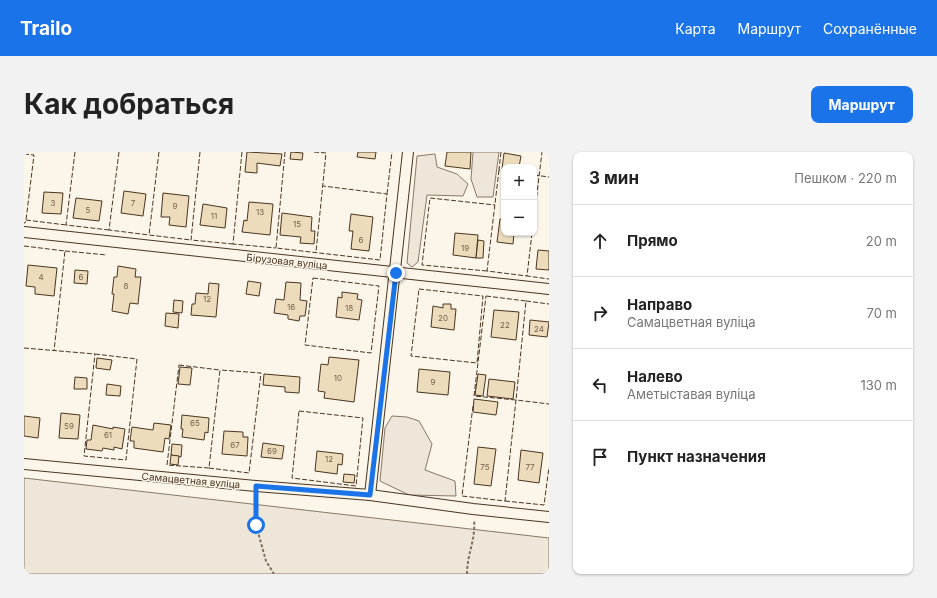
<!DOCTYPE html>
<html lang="ru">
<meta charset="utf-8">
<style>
:root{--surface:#fff;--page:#f2f2f2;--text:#222;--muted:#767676;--line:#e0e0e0;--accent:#1a73e8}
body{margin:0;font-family:Inter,sans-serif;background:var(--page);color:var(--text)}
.controls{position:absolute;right:12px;top:12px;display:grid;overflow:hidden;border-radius:8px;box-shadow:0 1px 3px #0004}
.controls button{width:36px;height:36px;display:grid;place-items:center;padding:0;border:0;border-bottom:1px solid var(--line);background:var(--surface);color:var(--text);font:20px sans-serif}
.stop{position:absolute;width:12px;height:12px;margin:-9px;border:3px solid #1a73e8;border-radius:50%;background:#fff}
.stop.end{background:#1a73e8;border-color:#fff;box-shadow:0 1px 4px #0008}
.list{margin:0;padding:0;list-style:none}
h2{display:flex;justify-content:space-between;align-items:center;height:52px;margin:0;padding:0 16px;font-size:17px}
h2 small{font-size:13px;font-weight:400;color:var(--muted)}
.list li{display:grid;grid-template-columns:26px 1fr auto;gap:12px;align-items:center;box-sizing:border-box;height:72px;padding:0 16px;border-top:1px solid var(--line)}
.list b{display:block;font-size:15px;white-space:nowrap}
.list p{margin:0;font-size:13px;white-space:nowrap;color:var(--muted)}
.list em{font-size:13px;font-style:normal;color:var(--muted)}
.icon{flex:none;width:22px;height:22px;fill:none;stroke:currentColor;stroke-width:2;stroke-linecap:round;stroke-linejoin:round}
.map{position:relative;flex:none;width:525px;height:422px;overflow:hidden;border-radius:8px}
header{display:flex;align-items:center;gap:24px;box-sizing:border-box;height:56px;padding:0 20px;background:var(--accent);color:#fff}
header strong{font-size:19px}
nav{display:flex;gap:22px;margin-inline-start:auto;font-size:14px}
.intro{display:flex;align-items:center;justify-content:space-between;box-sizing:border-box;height:96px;padding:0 24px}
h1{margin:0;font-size:28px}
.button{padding:10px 18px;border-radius:8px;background:var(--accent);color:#fff;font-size:14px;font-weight:700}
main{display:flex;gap:24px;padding:0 24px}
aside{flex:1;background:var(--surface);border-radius:8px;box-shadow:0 1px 3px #0004}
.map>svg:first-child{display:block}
</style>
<header>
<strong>Trailo</strong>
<nav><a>Карта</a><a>Маршрут</a><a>Сохранённые</a></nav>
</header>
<div class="intro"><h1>Как добраться</h1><a class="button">Маршрут</a></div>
<main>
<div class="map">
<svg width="525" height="422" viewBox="0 0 525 422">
<rect width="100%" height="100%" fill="#fbf6e9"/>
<g fill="#ede6d9" stroke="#887966">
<polygon points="449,0 475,0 469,45 453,45 447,27"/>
<polygon points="411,2 413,15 433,22 444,32 439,44 403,43 394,110 388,115 383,111 393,4"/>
<polygon points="368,264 383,265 395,269 408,292 401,318 431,329 432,344 385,343 356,329 361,276"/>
<polygon points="0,326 525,386 525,422 0,422"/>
</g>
<g fill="#ecdcbc" stroke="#4a3520">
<polygon points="223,0 258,2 256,14 233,11 233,21 221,20"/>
<polygon points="267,0 279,1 278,8 266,7"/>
<polygon points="334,0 352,0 351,7 333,5"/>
<polygon points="423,0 447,0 446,17 421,14"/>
<polygon points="480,1 497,4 495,15 480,15 480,17 478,17"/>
<polygon points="100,39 122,42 119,64 97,61"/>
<polygon points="20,40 39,41 37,62 18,61"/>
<polygon points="139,41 165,44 162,75 145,73 146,65 137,65"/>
<polygon points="52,46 78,49 75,69 49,66"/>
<polygon points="225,50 249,52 246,83 218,80 220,68 223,69"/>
<polygon points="179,52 203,56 201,76 176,73"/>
<polygon points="258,61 288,65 287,79 291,79 290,92 276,91 277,85 256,83"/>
<polygon points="327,62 349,65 345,99 327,97 329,79 325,79"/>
<polygon points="476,67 480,67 480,81 490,81 489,92 473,90"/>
<polygon points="431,81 454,83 452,106 429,103"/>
<polygon points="454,88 460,89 459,106 452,106"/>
<polygon points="514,98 525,99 525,118 512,117"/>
<polygon points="4,113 33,116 30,144 11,142 11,135 2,134"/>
<polygon points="94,114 112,117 111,125 117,125 114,152 106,151 104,162 88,159 90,142 88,142 90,125 93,125"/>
<polygon points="51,118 64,119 63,132 50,131"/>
<polygon points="224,129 237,131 235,144 222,142"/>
<polygon points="262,130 277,131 276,148 283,149 281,164 276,164 275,169 264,167 264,163 250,161 252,147 260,148"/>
<polygon points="185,131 195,132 192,165 167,163 168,152 171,152 172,141 184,142"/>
<polygon points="318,140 334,142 333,147 338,148 335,168 312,165 314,145 318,146"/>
<polygon points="150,148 159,149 158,161 149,160"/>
<polygon points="419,152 427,152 427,157 432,157 430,178 407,175 409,154 419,156"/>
<polygon points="470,158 495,160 492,188 467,185"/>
<polygon points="142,161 155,162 154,176 141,174"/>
<polygon points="506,168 525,170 523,185 505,183"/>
<polygon points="305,205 335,208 330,250 300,246 301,240 294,239 297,212 304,213"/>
<polygon points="73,206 88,208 86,218 72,216"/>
<polygon points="156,215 168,216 166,233 154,232"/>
<polygon points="395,217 426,220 424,243 393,240"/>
<polygon points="240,222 276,225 275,241 261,240 261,235 239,233"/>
<polygon points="454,222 462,223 459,244 451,243"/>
<polygon points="51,225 63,226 63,237 50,237"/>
<polygon points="465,227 491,230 489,247 463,244"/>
<polygon points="83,232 97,234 96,244 82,243"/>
<polygon points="450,247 474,250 472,263 449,260"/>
<polygon points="37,261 56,263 54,287 35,286"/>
<polygon points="158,263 185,266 184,281 181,280 180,288 158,285 159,277 157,277"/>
<polygon points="0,264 16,266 14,286 0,284"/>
<polygon points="130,271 147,273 145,287 141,286 139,300 110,296 110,289 106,289 108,275 129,278"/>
<polygon points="69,273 89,277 89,275 101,277 98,297 90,295 90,298 79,296 78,299 62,297 63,288 67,288"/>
<polygon points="200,279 219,280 219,285 224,285 223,304 198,302"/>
<polygon points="239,291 260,294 258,307 237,305"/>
<polygon points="148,292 158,293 157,305 147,303"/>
<polygon points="454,295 472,297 467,334 450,332"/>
<polygon points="497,298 519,301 515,331 494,328"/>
<polygon points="293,299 319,302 318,313 314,312 313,322 291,319"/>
<polygon points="147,303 155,304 154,313 146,312"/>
<polygon points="320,322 331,323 330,331 319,330"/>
</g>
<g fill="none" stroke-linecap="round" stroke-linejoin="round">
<g stroke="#4a3520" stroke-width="12">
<g id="minor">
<polyline points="0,80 525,137"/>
<polyline points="0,312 232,334 346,343 449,357 525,365"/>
<polyline points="346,343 384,0"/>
</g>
</g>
<g stroke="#7f6f5c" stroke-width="2" stroke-dasharray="3 2" stroke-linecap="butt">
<polyline points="232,343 232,373 242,409 250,422"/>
<path d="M443 422C443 402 452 387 450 368"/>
</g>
<use href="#minor" stroke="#fbf6e9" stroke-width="10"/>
<g stroke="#4a3520" stroke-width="1" stroke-dasharray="5 2" stroke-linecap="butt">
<polyline points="51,0 42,73 85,78"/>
<polyline points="95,0 85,78 125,83"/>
<polyline points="135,0 125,83 167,88"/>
<polyline points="176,0 167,88 209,92"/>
<polyline points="218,0 209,92 252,96"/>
<polyline points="261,0 252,96 356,108 363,42 299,34"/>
<polyline points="290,0 302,1 292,100"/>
<polyline points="477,0 475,18 480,19"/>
<polyline points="0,2 10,3 2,68 1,71 0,71"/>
<polyline points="475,18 463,119 503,124"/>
<polyline points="510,23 525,25"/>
<polyline points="363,42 368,0"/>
<polyline points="510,66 518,0"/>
<polyline points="2,68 42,73"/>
<polyline points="508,81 503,124 525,127"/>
<polyline points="0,94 41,99 30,199"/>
<polyline points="41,99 83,103"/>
<polyline points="463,119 398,113 406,46 471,53"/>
<polygon points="289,126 355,134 347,201 281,193"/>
<polygon points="395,137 459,144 453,211 387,204"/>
<polygon points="462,144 502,149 492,248 450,244"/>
<polyline points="502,149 525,152"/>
<polyline points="0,196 71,202"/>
<polygon points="71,202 113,207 102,308 60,304"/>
<polygon points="155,213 196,218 185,316 143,313"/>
<polyline points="449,254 438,344 481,349 492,248 525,252"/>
<polygon points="275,259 339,266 332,334 268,326"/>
<polyline points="185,316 225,321 237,221 196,218"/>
<polyline points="481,349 520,353 525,315"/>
</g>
</g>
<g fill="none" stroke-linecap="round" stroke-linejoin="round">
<polyline stroke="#1a73e8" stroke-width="5" points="232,373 232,334 346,343 372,121"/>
</g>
<g text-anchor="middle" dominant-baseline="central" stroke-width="3" stroke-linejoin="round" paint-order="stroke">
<g font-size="8" fill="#725f47">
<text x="29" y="51">3</text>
<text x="109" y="51">7</text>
<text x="151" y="54">9</text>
<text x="64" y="58">5</text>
<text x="236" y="60">13</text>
<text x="190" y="64">11</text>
<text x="273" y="72">15</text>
<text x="337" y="88">6</text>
<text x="441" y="96">19</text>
<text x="17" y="125">4</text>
<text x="57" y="125">6</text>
<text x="102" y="134">8</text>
<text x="183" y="147">12</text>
<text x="267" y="155">16</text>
<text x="325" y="156">18</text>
<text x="419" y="166">20</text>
<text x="481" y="173">22</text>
<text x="515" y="177">24</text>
<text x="314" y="226">10</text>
<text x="409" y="230">9</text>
<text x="171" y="271">65</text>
<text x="45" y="274">59</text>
<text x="84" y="283">61</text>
<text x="211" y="293">67</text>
<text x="248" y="299">69</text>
<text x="305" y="307">12</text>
<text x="461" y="315">75</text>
<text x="506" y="315">77</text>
</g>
<g font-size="10" fill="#4a3520" stroke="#fbf6e9">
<text transform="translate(263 109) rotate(6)">Бірузовая вуліца</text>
<text transform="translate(167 328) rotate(5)">Самацветная вуліца</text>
</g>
</g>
</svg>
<div class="controls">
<button>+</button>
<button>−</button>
</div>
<div class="stop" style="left:232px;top:373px"></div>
<div class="stop end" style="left:372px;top:121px"></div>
</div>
<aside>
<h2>3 мин<small>Пешком · 220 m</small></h2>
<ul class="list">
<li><svg class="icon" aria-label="ahead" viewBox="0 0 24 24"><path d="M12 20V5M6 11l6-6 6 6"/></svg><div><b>Прямо</b></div><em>20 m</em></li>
<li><svg class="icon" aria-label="right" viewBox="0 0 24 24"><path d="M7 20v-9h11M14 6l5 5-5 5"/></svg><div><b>Направо</b><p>Самацветная вуліца</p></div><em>70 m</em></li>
<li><svg class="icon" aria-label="left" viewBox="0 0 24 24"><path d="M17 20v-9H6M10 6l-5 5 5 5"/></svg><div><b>Налево</b><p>Аметыставая вуліца</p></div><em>130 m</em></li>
<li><svg class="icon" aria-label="arrive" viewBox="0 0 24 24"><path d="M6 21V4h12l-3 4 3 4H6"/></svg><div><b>Пункт назначения</b></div></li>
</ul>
</aside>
</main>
